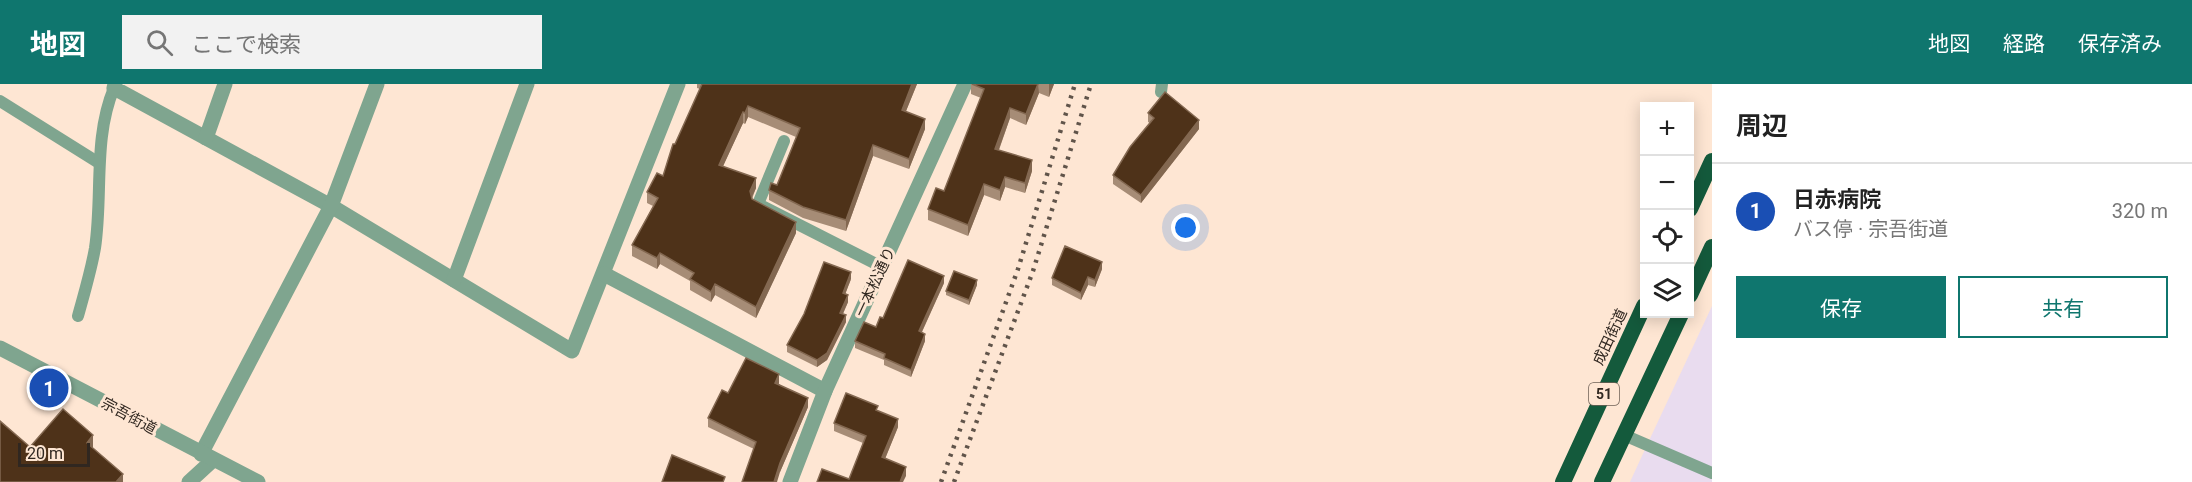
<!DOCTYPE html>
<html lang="ja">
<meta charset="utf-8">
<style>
:root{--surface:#fff;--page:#f2f2f2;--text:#222;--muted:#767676;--line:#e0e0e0;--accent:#0f766e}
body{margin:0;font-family:Roboto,"Noto Sans JP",sans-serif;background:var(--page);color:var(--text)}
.controls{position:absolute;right:18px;top:18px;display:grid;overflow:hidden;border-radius:0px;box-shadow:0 3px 15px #0003}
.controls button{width:54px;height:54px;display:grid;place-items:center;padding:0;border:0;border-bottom:2px solid var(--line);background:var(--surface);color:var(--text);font:30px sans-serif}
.scale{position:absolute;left:18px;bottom:15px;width:72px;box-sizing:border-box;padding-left:6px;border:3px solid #302720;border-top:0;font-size:16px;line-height:21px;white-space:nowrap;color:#302720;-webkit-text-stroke:4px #fee6d3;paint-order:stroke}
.you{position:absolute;left:1186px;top:144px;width:21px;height:21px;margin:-15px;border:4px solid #fff;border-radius:50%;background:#1a73e8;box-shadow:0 0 0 9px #1a73e833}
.badge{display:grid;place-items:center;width:39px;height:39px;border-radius:50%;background:var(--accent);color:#fff;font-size:20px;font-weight:700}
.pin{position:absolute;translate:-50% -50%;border:3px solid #fff;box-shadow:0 2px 6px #0006}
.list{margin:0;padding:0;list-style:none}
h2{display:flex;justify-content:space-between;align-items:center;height:78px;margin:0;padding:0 24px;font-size:26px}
h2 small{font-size:20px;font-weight:400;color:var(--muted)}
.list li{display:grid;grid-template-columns:39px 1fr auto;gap:18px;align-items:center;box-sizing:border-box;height:96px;padding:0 24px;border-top:2px solid var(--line)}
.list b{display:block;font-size:22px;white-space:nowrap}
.list p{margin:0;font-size:20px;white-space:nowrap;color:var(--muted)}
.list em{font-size:20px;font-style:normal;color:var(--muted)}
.actions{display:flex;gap:12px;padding:18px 24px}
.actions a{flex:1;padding:14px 0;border:2px solid var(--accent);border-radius:0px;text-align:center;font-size:21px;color:var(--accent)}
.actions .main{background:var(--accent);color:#fff}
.icon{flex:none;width:33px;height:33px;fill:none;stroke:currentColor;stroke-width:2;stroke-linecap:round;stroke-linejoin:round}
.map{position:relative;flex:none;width:1712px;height:398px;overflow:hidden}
header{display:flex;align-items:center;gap:36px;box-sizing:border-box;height:84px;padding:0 30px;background:var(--accent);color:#fff}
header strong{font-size:28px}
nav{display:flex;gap:33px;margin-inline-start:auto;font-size:21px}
.search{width:420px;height:54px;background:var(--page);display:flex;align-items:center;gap:15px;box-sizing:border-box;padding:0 21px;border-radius:0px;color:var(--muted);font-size:22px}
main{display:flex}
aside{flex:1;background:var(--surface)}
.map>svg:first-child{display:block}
</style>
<header>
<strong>地図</strong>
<div class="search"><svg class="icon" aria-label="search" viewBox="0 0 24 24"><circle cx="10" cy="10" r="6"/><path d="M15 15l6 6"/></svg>ここで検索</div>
<nav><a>地図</a><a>経路</a><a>保存済み</a></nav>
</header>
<main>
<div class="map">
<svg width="1712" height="398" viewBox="0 0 1712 398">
<rect width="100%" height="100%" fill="#fee6d3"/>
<polygon fill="#e9dcef" points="1712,222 1712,398 1630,398 1647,361"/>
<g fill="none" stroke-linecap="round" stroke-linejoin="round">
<g stroke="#7fa58f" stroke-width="12">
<polyline points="1161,8 1162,0"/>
<polyline points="0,17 99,79"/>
<polyline points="784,57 758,120 882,183"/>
<path d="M78 232C84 210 91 187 95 164 103 111 93 54 114 4"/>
<polyline points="1624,351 1712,389"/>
</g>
<g stroke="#7fa58f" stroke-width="15">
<polyline points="115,0 114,4 331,122 572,267 678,0"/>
<polyline points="206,54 225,0"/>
<polyline points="604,190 825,307"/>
<polyline points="454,196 527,0"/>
<polyline points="201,370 331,122 377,0"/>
<polyline points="189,398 213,376"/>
</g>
<g stroke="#7fa58f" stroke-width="15">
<polyline points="0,264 258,398"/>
<polyline points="790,398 825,307 965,0"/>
</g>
<g stroke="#145a3c" stroke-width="16">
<polyline points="1690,125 1712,77"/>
<polyline points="1690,211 1712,163"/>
<polyline points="1563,398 1644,222"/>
<polyline points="1602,398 1681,230"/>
</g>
<g stroke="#60544a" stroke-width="4.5" stroke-dasharray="3 6" stroke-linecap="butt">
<polyline points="941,398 1018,185 1075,0"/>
<polyline points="954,398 1033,187 1091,0"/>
</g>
</g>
<g fill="#a68c76">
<polygon points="697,0 917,0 906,27 925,45 909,85 873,72 846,147 803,134 769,116 769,106 777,101 796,53 748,33 745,40 743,39 723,82 756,104 752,115 796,149 756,234 715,211 711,218 690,206 690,197 660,180 657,185 632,172 632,161 653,122 647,119 647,108 663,92 675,60 700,5 697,4"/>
<polygon points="971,0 1054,0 1049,13 1039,9 1026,41 1010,34 999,66 1032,87 1025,109 1005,103 1000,117 984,111 968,152 928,136 928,125 944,107 981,14 971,10"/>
<polygon points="1148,29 1199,45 1141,119 1113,100 1113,91 1150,39 1148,38"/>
<polygon points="1102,185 1095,203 1088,201 1081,216 1052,201 1052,194"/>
<polygon points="851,195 845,210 848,218 843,230 846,238 827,276 817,283 787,268 787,261"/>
<polygon points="944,199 922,248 925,257 911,293 884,281 884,276 855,264 855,257 876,243 883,234"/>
<polygon points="977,201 969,221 946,211 946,207"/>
<polygon points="779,299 779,300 808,323 780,388 754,365 708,343 708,334 728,309"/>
<polygon points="878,327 898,343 885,375 906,392 849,395 863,359 834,347 834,339"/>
</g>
<g fill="#836851">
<polygon points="912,0 917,0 902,37 902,26"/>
<polygon points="1038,0 1039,9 1026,41 1026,30"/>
<polygon points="1049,0 1054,0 1049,13"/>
<polygon points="748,22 748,33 745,40 745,29"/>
<polygon points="1010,24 1010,34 995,76 995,65"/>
<polygon points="743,28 743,39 719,91 719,81"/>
<polygon points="925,35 925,45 909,85 909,75"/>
<polygon points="1199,36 1199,45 1141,119 1141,111"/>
<polygon points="873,61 873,72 846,147 846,136"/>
<polygon points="1032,76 1032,87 1025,109 1025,99"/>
<polygon points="1005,93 1005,103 1000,117 1000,106"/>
<polygon points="756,94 756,104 750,117 750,107"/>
<polygon points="984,100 984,111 968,152 968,141"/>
<polygon points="796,138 796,149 756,234 756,223"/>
<polygon points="660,169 660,180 657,185 657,174"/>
<polygon points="1102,178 1102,185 1095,203 1095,196"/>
<polygon points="851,188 851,195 843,216 843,209"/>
<polygon points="944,192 944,199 919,254 919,247"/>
<polygon points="1088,193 1088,201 1081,216 1081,209"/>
<polygon points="977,196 977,201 969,221 969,216"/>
<polygon points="715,200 715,211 711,218 711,208"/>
<polygon points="848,211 848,218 840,236 840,229"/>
<polygon points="846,231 846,238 827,276 817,283 817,276"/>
<polygon points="925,250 925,257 911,293 911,286"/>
<polygon points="779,290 779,299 775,307 775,299"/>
<polygon points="808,314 808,323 780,388 777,398 774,398 780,379"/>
<polygon points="898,335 898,343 882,382 882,373"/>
<polygon points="93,351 93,363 87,370 87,359"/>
<polygon points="906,383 906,392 903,398 900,398"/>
<polygon points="123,390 123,398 116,398"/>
</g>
<g fill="#4e3219" stroke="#836851" stroke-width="1.5">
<polygon points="702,0 912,0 902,26 925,35 909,75 873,61 846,136 803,123 769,106 771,99 777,101 800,44 748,22 745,29 743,28 719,81 756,94 750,107 752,115 796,138 756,223 715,200 711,208 690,195 694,189 660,169 657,174 632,161 658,114 647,108 657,89 663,92 673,60 675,60"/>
<polygon points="972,0 1038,0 1026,30 1010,24 995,65 1032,76 1025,99 1005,93 1000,106 984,100 968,141 928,125 936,104 944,107 984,5"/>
<polygon points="1165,8 1199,36 1141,111 1113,91 1130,63 1154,34 1148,29"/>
<polygon points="1065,162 1102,178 1095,196 1088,193 1081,209 1052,194"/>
<polygon points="908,176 944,192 919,247 925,250 911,286 884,274 885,270 855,257 864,238 876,243 880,233 883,234"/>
<polygon points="824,178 851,188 843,209 848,211 840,229 846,231 827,269 817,276 787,261 804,230"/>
<polygon points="954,187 977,196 969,216 946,207"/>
<polygon points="746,274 779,290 775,299 808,314 780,379 774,398 742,398 756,358 708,334 722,306 728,309"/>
<polygon points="846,309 878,322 876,326 898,335 882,373 906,383 900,398 817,398 822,385 849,395 866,352 834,339"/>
<polygon points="63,325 93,351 87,359 123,390 116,398 0,398 0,337 30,363"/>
<polygon points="672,371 725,393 723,398 662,398"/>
</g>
<g text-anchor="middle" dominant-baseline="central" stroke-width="6" stroke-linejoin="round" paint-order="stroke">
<rect fill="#fee6d3" stroke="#6e6056" stroke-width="1.5" x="1589" y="299" width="30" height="22" rx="4.5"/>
<g font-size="14" font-weight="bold" fill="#302720">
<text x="1604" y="310">51</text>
</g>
<g font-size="15" fill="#302720" stroke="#fee6d3">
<text transform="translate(875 198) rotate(-65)">一本松通り</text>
<text transform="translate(1610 253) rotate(-65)">成田街道</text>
<text transform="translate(129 332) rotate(28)">宗吾街道</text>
</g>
</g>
</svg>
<div class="controls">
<button>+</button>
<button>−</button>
<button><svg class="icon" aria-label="locate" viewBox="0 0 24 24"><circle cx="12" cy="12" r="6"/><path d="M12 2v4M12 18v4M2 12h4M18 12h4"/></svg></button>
<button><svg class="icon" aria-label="layers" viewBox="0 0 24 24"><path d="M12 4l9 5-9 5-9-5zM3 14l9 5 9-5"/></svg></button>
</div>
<div class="scale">20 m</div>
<div class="you"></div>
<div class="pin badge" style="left:49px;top:304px;background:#1a4fb4">1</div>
</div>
<aside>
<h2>周辺<small></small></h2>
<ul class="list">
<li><span class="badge" style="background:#1a4fb4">1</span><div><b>日赤病院</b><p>バス停 · 宗吾街道</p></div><em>320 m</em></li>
</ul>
<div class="actions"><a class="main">保存</a><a>共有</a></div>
</aside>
</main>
